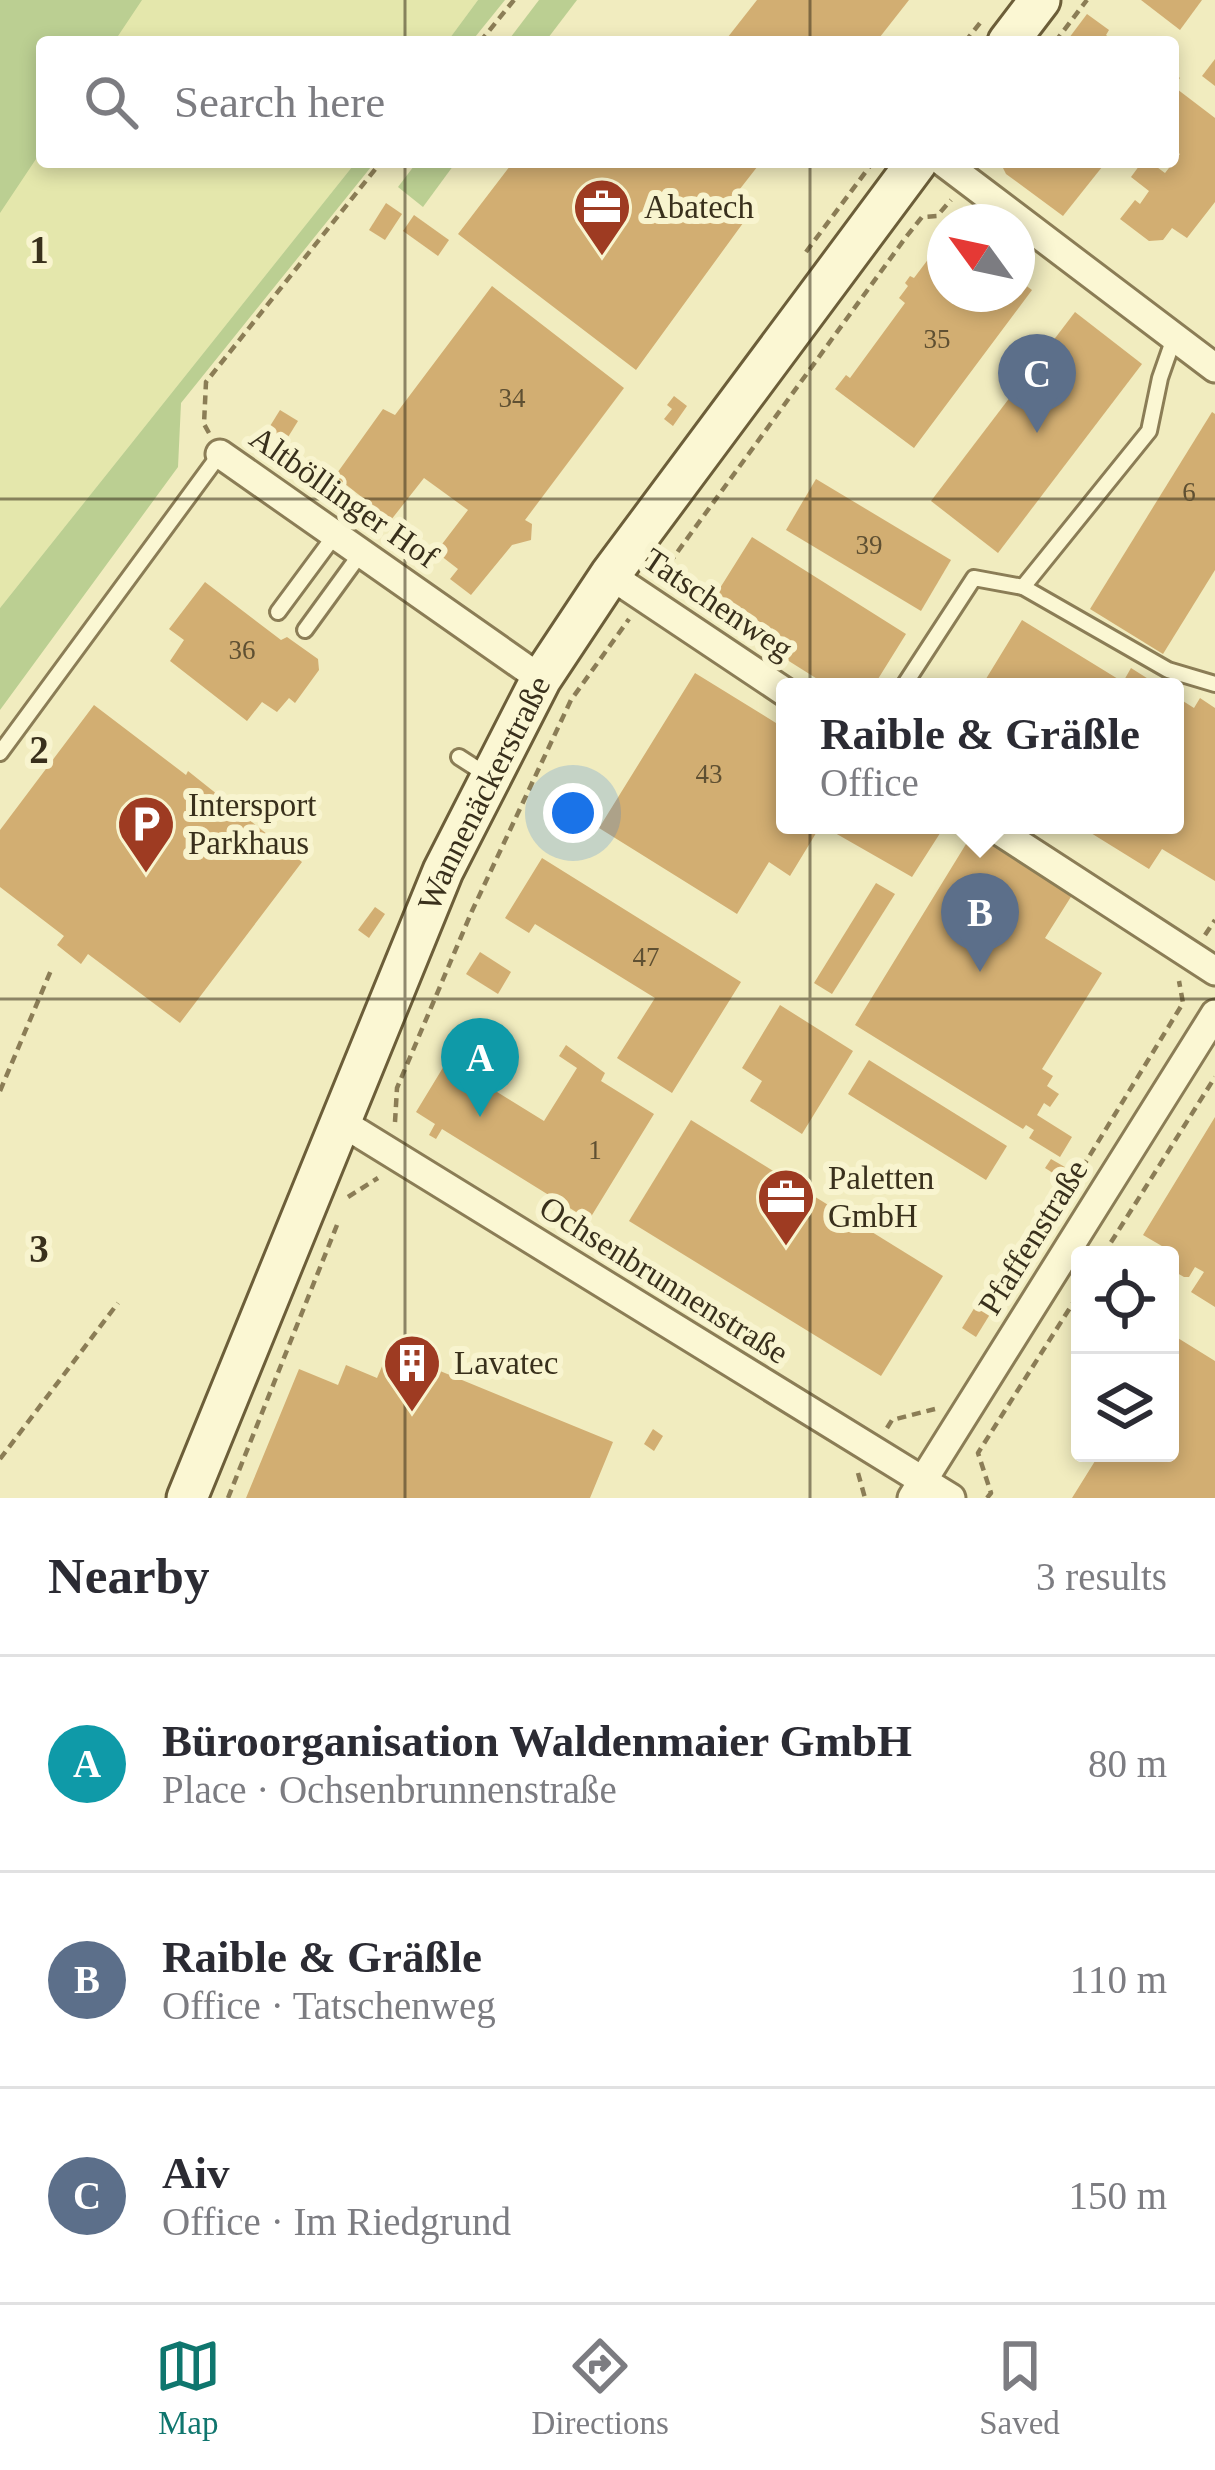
<!DOCTYPE html>
<meta charset="utf-8">
<style>
:root{--surface:#fff;--page:#f2f2f3;--text:#2b2b33;--muted:#7c7c81;--line:#e1e1e2;--accent:#0f766e}
body{margin:0;font-family:"Times New Roman",serif;background:var(--page);color:var(--text)}
.controls{position:absolute;right:36px;bottom:36px;display:grid;overflow:hidden;border-radius:12px;box-shadow:0 6px 18px #0003}
.controls button{width:108px;height:108px;display:grid;place-items:center;padding:0;border:0;border-bottom:3px solid var(--line);background:var(--surface);color:var(--text);font:60px sans-serif}
.compass{position:absolute;left:927px;top:204px;width:108px;height:108px;border-radius:50%;background:var(--surface);box-shadow:0 6px 18px #0003;rotate:303deg}
.you{position:absolute;left:573px;top:813px;width:42px;height:42px;margin:-30px;border:9px solid #fff;border-radius:50%;background:#1a73e8;box-shadow:0 0 0 18px #1a73e833}
.badge{display:grid;place-items:center;width:78px;height:78px;border-radius:50%;background:var(--accent);color:#fff;font-size:39px;font-weight:700}
.pin{position:absolute;translate:-50% -99px;filter:drop-shadow(0 3px 6px #0008)}
.pin::after{content:'';position:absolute;top:63px;width:42px;height:36px;background:inherit;clip-path:polygon(0 0,100% 0,50% 100%)}
.popup{position:absolute;left:776px;top:678px;width:408px;height:156px;box-sizing:border-box;display:grid;place-content:center;border-radius:12px;background:var(--surface);filter:drop-shadow(0 3px 9px #0005);font-size:39px;white-space:nowrap;color:var(--muted)}
.popup b{font-size:45px;color:var(--text)}
.popup::after{content:'';position:absolute;left:50%;top:100%;margin-left:-24px;border:24px solid transparent;border-top-color:var(--surface)}
.list{margin:0;padding:0;list-style:none}
h2{display:flex;justify-content:space-between;align-items:center;height:156px;margin:0;padding:0 48px;font-size:51px}
h2 small{font-size:39px;font-weight:400;color:var(--muted)}
.list li{display:grid;grid-template-columns:78px 1fr auto;gap:36px;align-items:center;box-sizing:border-box;height:216px;padding:0 48px;border-top:3px solid var(--line)}
.list b{display:block;font-size:45px;white-space:nowrap}
.list p{margin:0;font-size:39px;white-space:nowrap;color:var(--muted)}
.list em{font-size:39px;font-style:normal;color:var(--muted)}
.icon{flex:none;width:66px;height:66px;fill:none;stroke:currentColor;stroke-width:2;stroke-linecap:round;stroke-linejoin:round}
.map{position:relative;flex:none;width:1215px;height:1498px;overflow:hidden}
.search{position:absolute;background:var(--surface);box-shadow:0 6px 18px #0003;left:36px;right:36px;top:36px;height:132px;display:flex;align-items:center;gap:30px;box-sizing:border-box;padding:0 42px;border-radius:12px;color:var(--muted);font-size:45px}
.sheet{height:804px;background:var(--surface)}
nav{display:flex;justify-content:space-around;align-items:center;box-sizing:border-box;height:168px;border-top:3px solid var(--line);background:var(--surface);font-size:33px;color:var(--muted)}
nav a{display:grid;justify-items:center;gap:6px}
nav .on{color:var(--accent)}
.map>svg:first-child{display:block}
</style>
<div class="map">
<svg width="1215" height="1498" viewBox="0 0 1215 1498">
<rect width="100%" height="100%" fill="#f1ecbf"/>
<polygon fill="#e4e7ac" points="0,0 478,0 447,42 42,42 42,162 356,162 0,608"/>
<g fill="#bbcf92">
<polygon points="0,0 142,0 114,42 42,42 42,150 0,213"/>
<polygon points="478,0 505,0 471,42 447,42"/>
<polygon points="539,0 577,0 545,42 507,42"/>
<polygon points="356,162 375,162 181,403 178,467 0,710 0,608"/>
<polygon points="417,162 456,162 423,207 398,187"/>
</g>
<g fill="#d2ae72">
<polygon points="757,0 909,0 876,42 724,42"/>
<polygon points="1141,0 1202,0 1180,30"/>
<polygon points="1087,14 1109,30 1106,35 1115,42 1066,42"/>
<polygon points="1215,59 1215,86 1202,76"/>
<polygon points="1173,72 1180,78 1173,86 1215,118 1215,202 1187,238 1172,228 1163,240 1149,241 1120,219 1135,200 1140,204 1149,191 1131,177 1142,162 1150,162 1165,173 1180,154 1173,149"/>
<polygon points="513,162 761,162 736,194 754,208 636,370 458,234"/>
<polygon points="1000,162 1106,162 1063,216 1006,174"/>
<polygon points="386,203 402,214 385,240 369,230"/>
<polygon points="414,215 449,240 438,256 403,231"/>
<polygon points="945,237 945,294 1017,294 1017,279 1032,290 914,448 835,389 846,375 850,378 905,303 899,298 908,286 905,283 910,276 914,278"/>
<polygon points="492,286 624,388 525,520 532,524 531,540 512,545 471,595 450,579 458,569 436,552 468,510 424,478 391,520 335,476 383,409 395,415"/>
<polygon points="1075,312 1142,364 998,553 931,501"/>
<polygon points="674,396 687,406 673,426 664,419 672,409 667,405"/>
<polygon points="280,410 298,421 280,450 262,439"/>
<polygon points="1212,412 1215,414 1215,570 1163,654 1090,609"/>
<polygon points="816,479 951,560 921,611 786,530"/>
<polygon points="752,537 906,634 873,687 830,687 765,646 774,633 761,624 753,636 717,614 725,601 715,596"/>
<polygon points="205,582 281,640 287,637 318,659 319,670 295,703 289,698 277,712 262,702 247,721 170,661 184,640 169,629"/>
<polygon points="1022,620 1123,682 1131,668 1161,687 981,687"/>
<polygon points="695,673 776,723 781,715 785,718 785,825 942,825 944,827 912,877 821,825 790,876 769,862 737,914 599,828"/>
<polygon points="1175,696 1194,708 1200,698 1215,708 1215,881 1162,849 1149,869 1078,825 1175,825"/>
<polygon points="94,705 186,775 188,771 302,862 180,1023 88,954 81,964 57,945 64,936 0,887 0,830"/>
<polygon points="974,831 1074,892 1045,938 1102,973 1042,1069 1053,1076 1047,1086 1059,1094 1050,1107 1044,1103 1037,1115 1072,1137 1060,1157 1029,1138 1034,1130 1026,1125 1023,1129 855,1025"/>
<polygon points="542,858 741,982 672,1093 617,1058 655,998 535,924 529,933 505,918"/>
<polygon points="876,883 895,894 832,994 814,983"/>
<polygon points="375,907 385,914 369,938 358,930"/>
<polygon points="480,952 511,972 498,994 466,974"/>
<polygon points="780,1005 853,1051 802,1134 750,1101 762,1081 742,1068"/>
<polygon points="566,1045 605,1073 601,1081 654,1114 589,1220 442,1129 436,1139 429,1135 435,1124 416,1112 447,1061 544,1121 577,1068 559,1056"/>
<polygon points="869,1060 1007,1146 986,1180 848,1094"/>
<polygon points="1215,1117 1215,1307 1191,1292 1204,1272 1195,1267 1189,1277 1184,1277 1170,1269 1170,1255 1164,1255 1167,1249 1143,1235"/>
<polygon points="691,1120 943,1276 881,1376 629,1221"/>
<polygon points="1051,1159 1070,1170 1064,1180 1045,1168"/>
<polygon points="978,1302 992,1311 976,1337 962,1328"/>
<polygon points="1173,1335 1215,1361 1215,1498 1072,1498 1100,1453 1170,1453"/>
<polygon points="389,1350 613,1442 590,1498 246,1498 299,1369 338,1385 346,1365 377,1378"/>
<polygon points="653,1429 663,1436 654,1451 644,1444"/>
</g>
<g fill="none" stroke-linecap="round" stroke-linejoin="round">
<g stroke="#8b7d56" stroke-width="20">
<g id="lane">
<polyline points="1023,587 1168,670 1215,684"/>
<polyline points="278,612 335,535"/>
<polyline points="305,630 361,553"/>
<polyline points="903,687 974,578 1023,587 1149,431 1160,378 1174,338"/>
<polyline points="0,753 220,454"/>
<polyline points="459,757 487,775"/>
</g>
</g>
<g stroke="#8b7d56" stroke-width="33">
<g id="street">
<polyline points="943,162 1215,368"/>
<polyline points="220,454 541,679"/>
<polyline points="610,575 785,692"/>
<polyline points="990,825 1215,971"/>
<polyline points="341,1122 951,1498"/>
<polyline points="912,1498 1215,1014"/>
</g>
</g>
<g stroke="#6c5e39" stroke-width="45">
<g id="secondary">
<polyline points="1008,42 1040,0"/>
<path id="s1" d="M187 1498 443 871 541 679 610 575 917 162"/>
</g>
</g>
<g stroke="#8b7d56" stroke-width="4.5" stroke-dasharray="9 6" stroke-linecap="butt">
<polyline points="480,42 514,0"/>
<polyline points="965,42 980,23"/>
<polyline points="1055,42 1087,0"/>
<polyline points="806,252 873,162"/>
<polyline points="209,433 204,424 206,382 381,162"/>
<polyline points="660,576 906,237 922,217 937,216 951,200"/>
<polyline points="1205,935 1215,920"/>
<polyline points="0,1091 52,968"/>
<polyline points="395,1122 397,1088 472,911 571,700 629,619"/>
<polyline points="348,1197 378,1178"/>
<polyline points="1035,1245 1183,1003 1179,981"/>
<polyline points="1103,1255 1215,1077"/>
<polyline points="887,1428 892,1420 935,1409"/>
<polyline points="0,1459 118,1303"/>
<polyline points="858,1473 865,1498"/>
<polyline points="228,1498 337,1225"/>
<polyline points="987,1498 991,1493 978,1453 1080,1292"/>
</g>
<use href="#lane" stroke="#fbf7d3" stroke-width="14"/>
<use href="#street" stroke="#fbf7d3" stroke-width="27"/>
<use href="#secondary" stroke="#fbf7d3" stroke-width="39"/>
</g>
<path fill="none" stroke="#39301c" stroke-width="3" stroke-opacity="0.55" d="M405 0V42M810 0V42M405 162V1498M810 162V1498M0 499H1215M0 999H1215"/>
<defs>
<g id="office-pin" transform="scale(3)"><path d="M0 17L-7.5 6A9.5 9.5 0 1 1 7.5 6Z" fill="#9e3b22" stroke="#f8f4cf"/><path d="M-6-3h4V-5.5h4V-3h4V5H-6ZM-1-4.5V-3h2v-1.5ZM-6 0V1H6V0Z" fill="#fff"/></g>
<g id="parking-pin" transform="scale(3)"><path d="M0 17L-7.5 6A9.5 9.5 0 1 1 7.5 6Z" fill="#9e3b22" stroke="#f8f4cf"/><path d="M-3.5-5.5H1a3.5 3.5 0 0 1 0 7H-1V5.5H-3.5ZM-1-3.4V-.6H.8a1.4 1.4 0 0 0 0-2.8Z" fill="#fff"/></g>
<g id="building-pin" transform="scale(3)"><path d="M0 17L-7.5 6A9.5 9.5 0 1 1 7.5 6Z" fill="#9e3b22" stroke="#f8f4cf"/><path d="M-4-6H4V6H1V3H-1V6H-4ZM-2.5-4.3h1.7v1.8h-1.7ZM.8-4.3h1.7v1.8H.8ZM-2.5-1h1.7V.8h-1.7ZM.8-1h1.7V.8H.8Z" fill="#fff"/></g>
</defs>
<g fill-rule="evenodd">
<use href="#office-pin" x="602" y="207"/>
<use href="#parking-pin" x="146" y="824"/>
<use href="#office-pin" x="786" y="1197"/>
<use href="#building-pin" x="412" y="1363"/>
</g>
<g text-anchor="middle" dominant-baseline="central" stroke-width="12" stroke-linejoin="round" paint-order="stroke">
<g font-size="27" fill="#5f5032">
<text x="937" y="339">35</text>
<text x="512" y="398">34</text>
<text x="1189" y="492">6</text>
<text x="869" y="545">39</text>
<text x="242" y="650">36</text>
<text x="709" y="774">43</text>
<text x="646" y="957">47</text>
<text x="595" y="1150">1</text>
</g>
<g font-size="33" fill="#39301c" stroke="#f8f4cf" text-anchor="start">
<text x="644" y="207">Abatech</text>
<text x="188" y="805">Intersport<tspan x="188" dy="38">Parkhaus</tspan></text>
<text x="828" y="1178">Paletten<tspan x="828" dy="38">GmbH</tspan></text>
<text x="454" y="1363">Lavatec</text>
</g>
<g font-size="33" fill="#39301c" stroke="#f8f4cf">
<text transform="translate(344 497) rotate(35)">Altböllinger Hof</text>
<text transform="translate(718 604) rotate(34)">Tatschenweg</text>
<text stroke="none"><textPath href="#s1" startOffset="765">Wannenäckerstraße</textPath></text>
<text transform="translate(1033 1237) rotate(-58)">Pfaffenstraße</text>
<text transform="translate(664 1280) rotate(32)">Ochsenbrunnenstraße</text>
</g>
</g>
<g font-size="39" text-anchor="middle" font-weight="bold" fill="#39301c" stroke="#f8f4cf" stroke-width="12" stroke-linejoin="round" paint-order="stroke">
<text x="39" y="263">1</text>
<text x="39" y="763">2</text>
<text x="39" y="1262">3</text>
</g>
</svg>
<div class="controls">
<button><svg class="icon" aria-label="locate" viewBox="0 0 24 24"><circle cx="12" cy="12" r="6"/><path d="M12 2v4M12 18v4M2 12h4M18 12h4"/></svg></button>
<button><svg class="icon" aria-label="layers" viewBox="0 0 24 24"><path d="M12 4l9 5-9 5-9-5zM3 14l9 5 9-5"/></svg></button>
</div>
<svg class="compass" viewBox="-18 -18 36 36"><path d="M0-13l5 13h-10z" fill="#e53935"/><path d="M0 13l5-13h-10z" fill="#7c7c81"/></svg>
<div class="you"></div>
<div class="pin badge" style="left:480px;top:1117px;background:#0f9aa8">A</div>
<div class="pin badge" style="left:980px;top:972px;background:#5c6f8a">B</div>
<div class="popup"><b>Raible &amp; Gräßle</b>Office</div>
<div class="pin badge" style="left:1037px;top:433px;background:#5c6f8a">C</div>
<div class="search"><svg class="icon" aria-label="search" viewBox="0 0 24 24"><circle cx="10" cy="10" r="6"/><path d="M15 15l6 6"/></svg>Search here</div>
</div>
<section class="sheet">
<h2>Nearby<small>3 results</small></h2>
<ul class="list">
<li><span class="badge" style="background:#0f9aa8">A</span><div><b>Büroorganisation Waldenmaier GmbH</b><p>Place · Ochsenbrunnenstraße</p></div><em>80 m</em></li>
<li><span class="badge" style="background:#5c6f8a">B</span><div><b>Raible &amp; Gräßle</b><p>Office · Tatschenweg</p></div><em>110 m</em></li>
<li><span class="badge" style="background:#5c6f8a">C</span><div><b>Aiv</b><p>Office · Im Riedgrund</p></div><em>150 m</em></li>
</ul>
</section>
<nav>
<a class="on"><svg class="icon" aria-label="map" viewBox="0 0 24 24"><path d="M3 6l6-2 6 2 6-2v14l-6 2-6-2-6 2zM9 4v14M15 6v14"/></svg>Map</a>
<a><svg class="icon" aria-label="directions" viewBox="0 0 24 24"><path d="M12 3l9 9-9 9-9-9zM9 14v-3h6M13 9l2 2-2 2"/></svg>Directions</a>
<a><svg class="icon" aria-label="saved" viewBox="0 0 24 24"><path d="M7 4h10v16l-5-4-5 4z"/></svg>Saved</a>
</nav>
